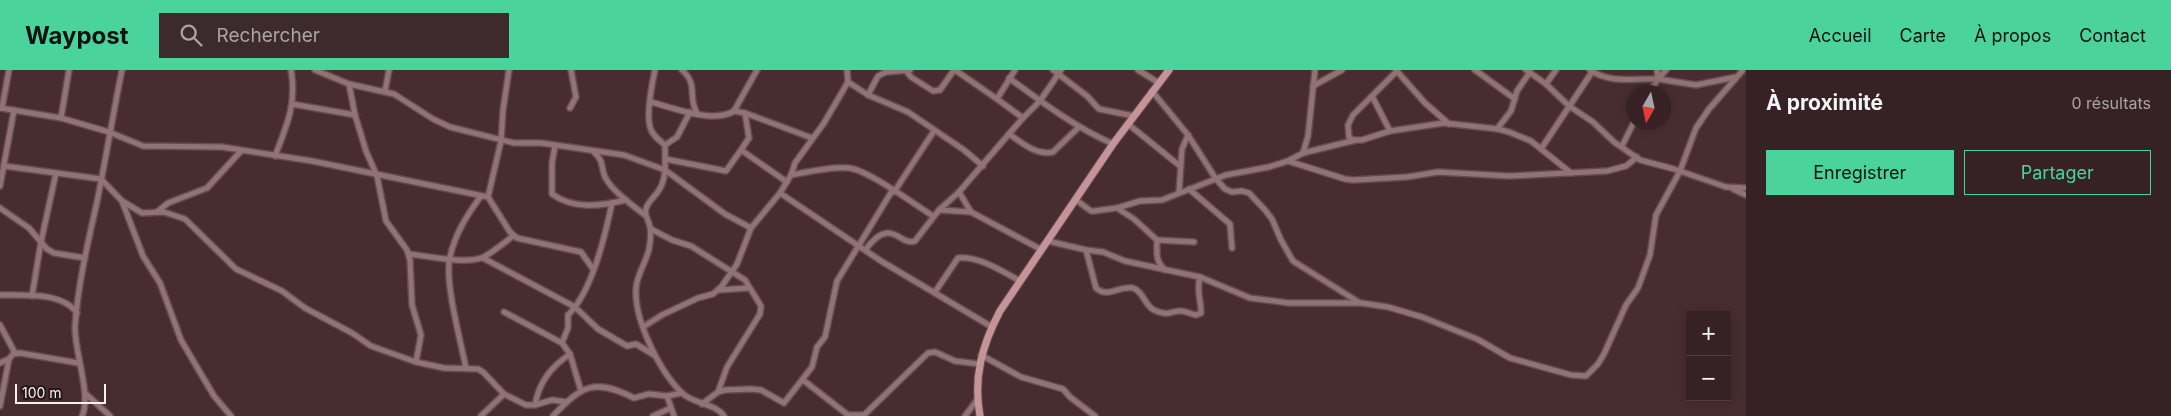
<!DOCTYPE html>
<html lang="fr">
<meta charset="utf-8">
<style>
:root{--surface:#362224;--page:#3d2a2c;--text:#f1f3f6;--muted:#aaa4a6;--line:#503f41;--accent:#4ad49c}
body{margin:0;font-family:Inter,sans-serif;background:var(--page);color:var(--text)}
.controls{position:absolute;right:15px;bottom:15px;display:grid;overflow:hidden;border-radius:0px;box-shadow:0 2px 12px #0003}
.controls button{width:45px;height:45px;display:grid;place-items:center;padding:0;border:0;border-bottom:1px solid var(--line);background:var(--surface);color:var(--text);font:25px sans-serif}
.compass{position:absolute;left:1626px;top:15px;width:45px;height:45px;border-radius:50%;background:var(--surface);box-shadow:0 2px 12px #0003;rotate:189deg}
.scale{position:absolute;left:15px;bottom:12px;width:91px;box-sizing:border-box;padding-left:5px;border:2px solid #feeff0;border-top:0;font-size:14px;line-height:18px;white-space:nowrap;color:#feeff0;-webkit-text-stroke:4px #26191a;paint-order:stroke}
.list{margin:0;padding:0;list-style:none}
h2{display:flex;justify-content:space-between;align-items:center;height:65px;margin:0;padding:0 20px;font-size:21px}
h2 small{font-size:16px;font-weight:400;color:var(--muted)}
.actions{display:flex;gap:10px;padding:15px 20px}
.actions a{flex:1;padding:11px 0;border:1px solid var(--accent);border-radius:0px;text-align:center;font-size:18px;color:var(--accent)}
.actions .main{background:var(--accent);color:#111}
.icon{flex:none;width:28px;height:28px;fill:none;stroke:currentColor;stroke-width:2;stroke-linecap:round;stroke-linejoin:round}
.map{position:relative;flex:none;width:1746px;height:346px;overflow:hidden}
header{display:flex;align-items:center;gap:30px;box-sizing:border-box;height:70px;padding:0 25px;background:var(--accent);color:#111}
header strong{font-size:24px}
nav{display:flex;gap:28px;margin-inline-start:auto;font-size:18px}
.search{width:350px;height:45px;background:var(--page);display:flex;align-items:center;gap:12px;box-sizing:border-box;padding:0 18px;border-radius:0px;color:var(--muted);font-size:19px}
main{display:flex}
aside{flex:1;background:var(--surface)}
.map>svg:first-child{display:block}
</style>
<header>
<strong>Waypost</strong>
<div class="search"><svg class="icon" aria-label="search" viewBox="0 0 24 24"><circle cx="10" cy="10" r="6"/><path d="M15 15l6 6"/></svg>Rechercher</div>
<nav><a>Accueil</a><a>Carte</a><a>À propos</a><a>Contact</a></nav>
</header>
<main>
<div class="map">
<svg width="1746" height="346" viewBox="0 0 1746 346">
<rect width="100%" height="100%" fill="#482d30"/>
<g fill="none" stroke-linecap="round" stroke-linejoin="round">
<g stroke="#654c4f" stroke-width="8">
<g id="minor">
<polyline points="315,0 349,14 394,24 433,49 450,57 514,73 541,73 624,85 665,100 725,144 751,158"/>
<path d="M655 0C652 14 646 43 650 57 652 65 659 70 665 75 665 88 667 109 659 120 655 127 648 131 646 139 644 146 649 150 650 157 651 163 650 174 649 179 646 193 636 206 636 219 634 250 660 302 682 323 693 334 715 333 724 346"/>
<path d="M682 0C699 15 687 26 697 43"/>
<polyline points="955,0 997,29"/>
<polyline points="1053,0 1087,26 1099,39 1134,46"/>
<polyline points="1138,0 1159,13"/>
<polyline points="1396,0 1425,33 1449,54"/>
<polyline points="1475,0 1515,29"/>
<polyline points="1526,0 1546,14 1569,36 1593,52 1614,72 1640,90 1674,99 1726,117 1746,118"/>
<path d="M1590 0C1610 14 1634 8 1658 9L1666 0"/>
<polyline points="1397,1 1353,45 1348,55 1349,67 1353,70 1362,70 1390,61 1444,53 1498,59 1509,62 1531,71 1571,103"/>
<polyline points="907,2 911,7 933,21 940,20 954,0"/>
<path d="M1009 8C1043 33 1075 57 1113 74"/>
<polyline points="1658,9 1696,15 1736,7"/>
<polyline points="848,12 868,25 908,42 964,80 983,96"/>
<polyline points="349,14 355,45 366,81 377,106 386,151 407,180 410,190 412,235 421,265 416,292"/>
<polyline points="1546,14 1556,0"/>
<polyline points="1313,16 1342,0"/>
<polyline points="385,21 389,0"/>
<polyline points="1152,21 1188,65 1216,109 1225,119 1232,122 1242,121 1249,123 1265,140 1272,149 1281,170 1293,191 1360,233"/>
<polyline points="1650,22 1658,9 1657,0"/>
<polyline points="868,25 878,6 886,2 910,0"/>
<polyline points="1372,26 1390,61"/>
<path d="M651 32C674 38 713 54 734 41L745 43 749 68 741 80 787 112"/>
<polyline points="292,34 355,45"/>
<polyline points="0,38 61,48 109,62 143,76 222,77 312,91 488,127 510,162 517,168 581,182 593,199"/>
<polyline points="2,38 9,0"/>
<polyline points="570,38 576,27 571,0"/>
<polyline points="734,41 757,0"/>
<polyline points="745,43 812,68"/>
<polyline points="61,48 69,0"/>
<polyline points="1023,48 1040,31 1061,0"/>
<polyline points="1128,54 1180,96"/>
<polyline points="1497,59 1511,41 1517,21 1530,2"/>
<path d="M1009 64C1022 73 1037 86 1053 82L1079 57"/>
<polyline points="665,75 677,67 690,42"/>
<path d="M555 76 552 93V124C574 140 601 136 626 130"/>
<polyline points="1622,76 1634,52"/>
<polyline points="1541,79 1592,2"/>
<path d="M594 82C605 93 600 95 605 107 612 121 633 136 645 145"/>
<polyline points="1303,83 1308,66 1315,0"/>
<path d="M275 86C287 55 297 33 291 0"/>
<polyline points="665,89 726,101 741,80"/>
<polyline points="1288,91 1345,109 1353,110 1407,107 1438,102 1509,106 1607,101 1626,96 1637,87"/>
<polyline points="4,96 101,109 122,131 143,186 160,213 181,270 214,326 231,346"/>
<path d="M791 105C807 102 833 96 849 98 868 100 914 134 933 146"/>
<polyline points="0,116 14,40"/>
<polyline points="1189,119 1230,154 1232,178"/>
<polyline points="1733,119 1746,125"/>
<polyline points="894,122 934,61"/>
<polyline points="959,122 971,142 1042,180"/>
<polyline points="1179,122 1182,79 1188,65"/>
<polyline points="780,123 881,191 992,257"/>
<polyline points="488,127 501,71 503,40 509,0"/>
<polyline points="1076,130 1091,141 1094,141 1117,138 1140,131 1162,130 1226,105 1269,97 1288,91 1303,83 1356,70"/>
<polyline points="122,131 142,143 164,142 185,149 236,199 282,221 305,238 352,263 371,276 416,292 444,298 478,299 483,302 504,324 526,335 535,335 552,330 567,332"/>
<polyline points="0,138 29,158 47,179 54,183 85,188"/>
<path d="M1117 138 1134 149 1157 170C1157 184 1155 190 1165 200"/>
<polyline points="939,140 971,142"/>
<polyline points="157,142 168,133 207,118 241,81"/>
<polyline points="651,159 672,170 691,176 745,210 761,236 760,244 727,297 718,322"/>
<polyline points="1157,170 1194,172"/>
<polyline points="1048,171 1086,180 1103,182 1125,191 1200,207 1250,228 1289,233 1361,233 1388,237 1422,247 1477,269 1510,288 1571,305 1586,306 1598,294 1604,284 1626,235 1638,218 1650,185 1656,145 1680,101 1696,58 1709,39 1743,0"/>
<path d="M866 179C891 145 900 177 915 171L939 140 959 122 1015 57 1023 48 997 29 1015 0"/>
<path d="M1086 180 1096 218C1108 229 1119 215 1133 218 1143 221 1145 236 1154 240 1170 247 1169 241 1181 241 1185 241 1191 244 1196 245L1201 243C1201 229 1196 220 1200 207"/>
<path d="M409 184C428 186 467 195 484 187 494 181 504 173 513 166"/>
<polyline points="483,188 575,237 598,259 627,276 636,274 654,285"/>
<polyline points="719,220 749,218"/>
<path d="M935 222 958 188C979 186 1002 201 1020 211"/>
<path d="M0 225C24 225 62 222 77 243"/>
<polyline points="32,226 41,172 56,103"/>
<polyline points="504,242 562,273"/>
<polyline points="0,255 15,283"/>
<polyline points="643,257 662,245 698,228 713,224 722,216 737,194 751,158 780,123 791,105 795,93 824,53 848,12 847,0"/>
<polyline points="981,285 1021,307 1063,319 1070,327 1095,346"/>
<polyline points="0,293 9,289"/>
<path d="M466 298C461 272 444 211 450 187 455 164 467 145 481 126"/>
<polyline points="803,310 848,345 864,345 928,283 935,282 955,291 979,294"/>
<path d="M581 321 570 284 562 273 568 258V245C592 222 605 166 612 133"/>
<polyline points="85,323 110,346"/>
<polyline points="667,326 674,346"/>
<polyline points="702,334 718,322 725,320 751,319 761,320 784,333 812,297 817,277 825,267 837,211 892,121"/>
<path d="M535 335C539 312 551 297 570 284"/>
<polyline points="0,336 9,289 13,284 20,283 78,293"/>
<path d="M82 346C92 326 74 281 75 256 78 214 88 172 97 132 106 88 113 44 122 0"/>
<polyline points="481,346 504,324"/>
<path d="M553 346C582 315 595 308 634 328L649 324 667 326 682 323"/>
<polyline points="653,346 671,338"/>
<polyline points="965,346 977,330"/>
</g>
</g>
<g stroke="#654c4f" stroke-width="9">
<path id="secondary" d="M980 346C973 308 982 275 1000 241L1113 74 1169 0"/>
</g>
<use href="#minor" stroke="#917375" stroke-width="5"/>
<use href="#secondary" stroke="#c49499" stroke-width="7"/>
</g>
</svg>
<div class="controls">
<button>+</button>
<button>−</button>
</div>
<svg class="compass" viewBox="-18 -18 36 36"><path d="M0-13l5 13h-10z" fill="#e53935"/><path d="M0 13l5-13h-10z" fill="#aaa4a6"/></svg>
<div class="scale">100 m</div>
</div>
<aside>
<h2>À proximité<small>0 résultats</small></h2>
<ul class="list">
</ul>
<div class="actions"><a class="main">Enregistrer</a><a>Partager</a></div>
</aside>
</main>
